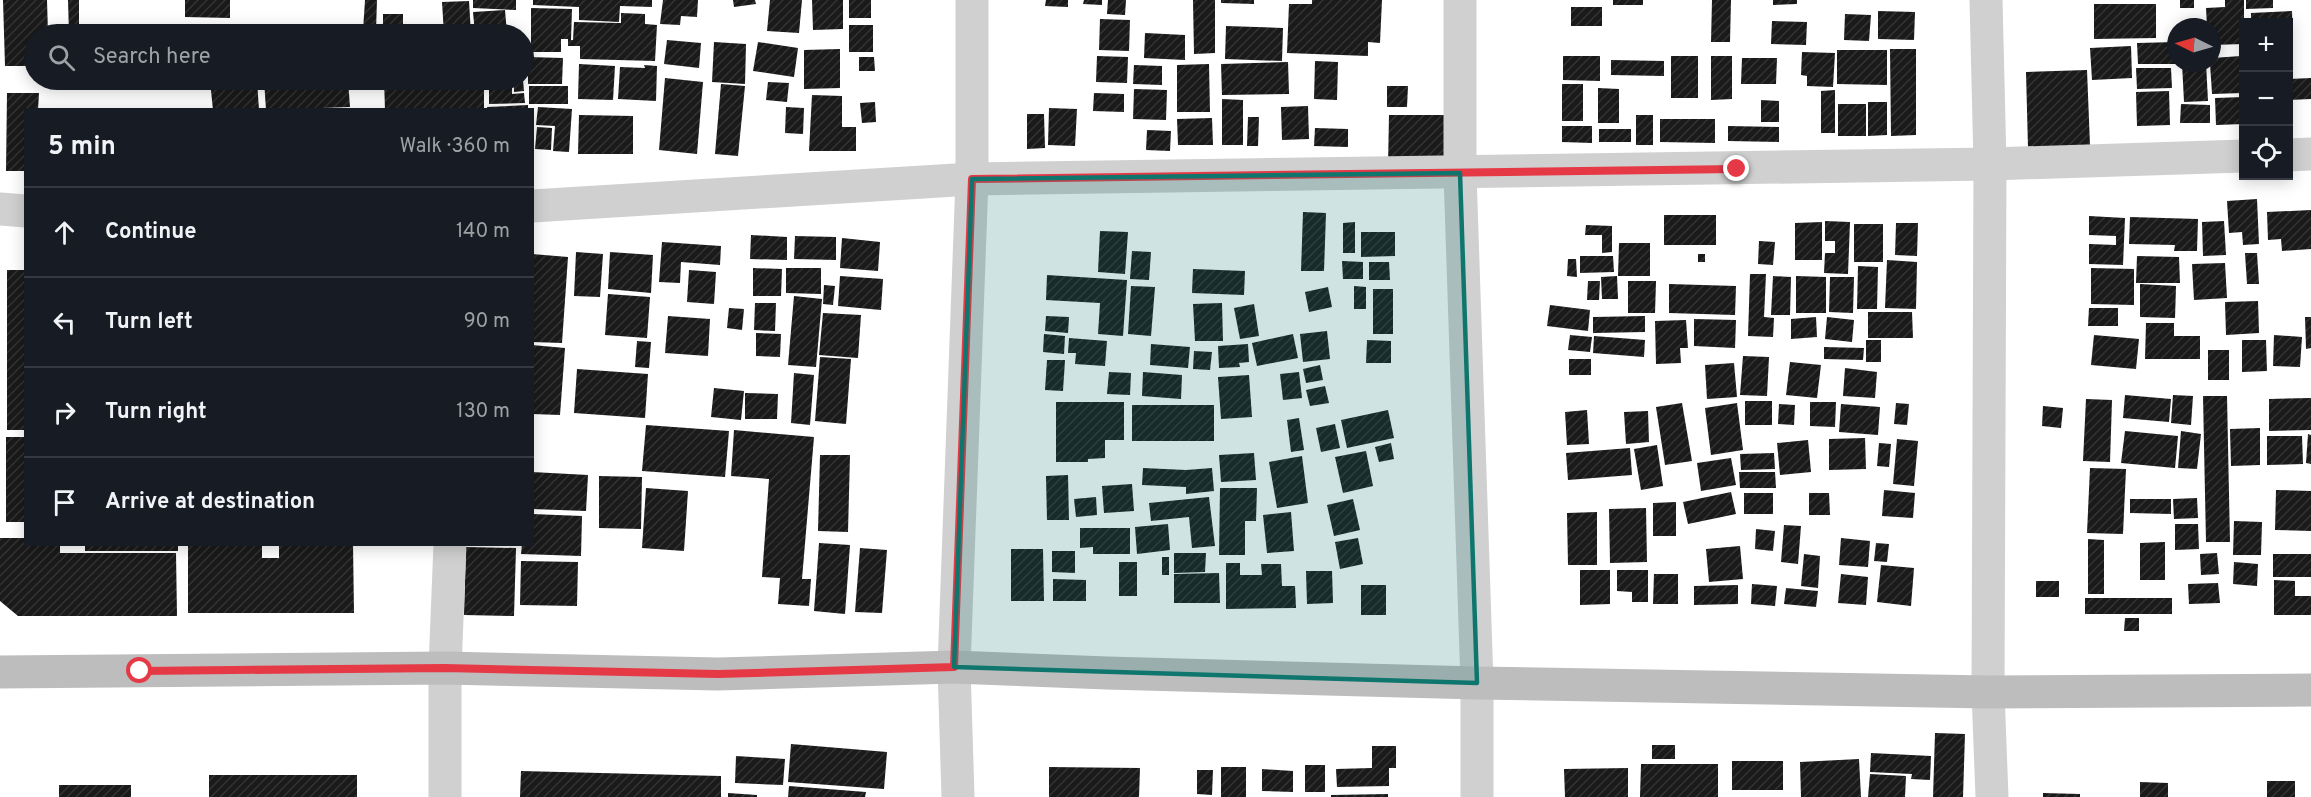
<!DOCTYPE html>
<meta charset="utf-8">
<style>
:root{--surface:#171b24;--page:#242831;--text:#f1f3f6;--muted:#9ea1a6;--line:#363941}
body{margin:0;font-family:Overpass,sans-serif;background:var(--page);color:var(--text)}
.controls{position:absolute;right:18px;top:18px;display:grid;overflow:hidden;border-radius:0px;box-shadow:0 3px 15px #0003}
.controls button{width:54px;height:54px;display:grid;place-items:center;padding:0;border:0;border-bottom:2px solid var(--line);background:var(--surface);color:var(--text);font:30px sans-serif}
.compass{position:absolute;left:2167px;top:18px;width:54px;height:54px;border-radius:50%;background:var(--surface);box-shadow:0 3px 15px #0003;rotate:275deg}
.stop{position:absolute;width:18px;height:18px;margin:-14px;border:4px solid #e63946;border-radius:50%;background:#fff}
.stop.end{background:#e63946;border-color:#fff;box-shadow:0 2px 6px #0008}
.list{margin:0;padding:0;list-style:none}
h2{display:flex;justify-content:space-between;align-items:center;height:78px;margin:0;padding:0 24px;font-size:26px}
h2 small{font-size:20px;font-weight:400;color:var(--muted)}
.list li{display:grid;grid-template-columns:39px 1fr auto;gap:18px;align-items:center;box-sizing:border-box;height:90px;padding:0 24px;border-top:2px solid var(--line)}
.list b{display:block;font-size:22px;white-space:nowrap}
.list em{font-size:20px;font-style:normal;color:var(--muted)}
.icon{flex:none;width:33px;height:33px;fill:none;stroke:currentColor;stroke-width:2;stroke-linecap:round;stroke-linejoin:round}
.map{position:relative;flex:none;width:2311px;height:797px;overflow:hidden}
.search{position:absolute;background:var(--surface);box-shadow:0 3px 15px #0003;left:24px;top:24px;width:510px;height:66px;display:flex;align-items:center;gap:15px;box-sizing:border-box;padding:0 21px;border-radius:33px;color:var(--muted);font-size:22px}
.panel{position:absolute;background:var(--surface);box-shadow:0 3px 15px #0003;left:24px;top:108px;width:510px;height:438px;border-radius:0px}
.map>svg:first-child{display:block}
</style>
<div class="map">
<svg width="2311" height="797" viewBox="0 0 2311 797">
<defs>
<pattern id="building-hatch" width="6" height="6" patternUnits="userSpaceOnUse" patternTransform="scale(1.5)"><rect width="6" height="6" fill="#1a1a1a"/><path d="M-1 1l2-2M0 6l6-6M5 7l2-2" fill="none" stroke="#333"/></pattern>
</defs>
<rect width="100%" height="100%" fill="#fff"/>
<g fill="url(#building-hatch)">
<polygon points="3,0 47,0 48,34 34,34 34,66 5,66"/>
<polygon points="68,0 79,0 79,34 69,34"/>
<polygon points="185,0 230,0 230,18 185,17"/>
<polygon points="365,0 377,0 376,31 363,31"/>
<polygon points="473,0 516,0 516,10 473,8"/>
<polygon points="533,0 652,0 652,7 620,6 619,22 579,20 579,7 533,5"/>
<polygon points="663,0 698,0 697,17 681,16 680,25 660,24"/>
<polygon points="733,0 755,0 756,4 734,7"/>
<polygon points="770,0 802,0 799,33 767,31"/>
<polygon points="812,0 843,0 843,29 813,30"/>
<rect x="849" y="0" width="22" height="18"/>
<polygon points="1046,0 1068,0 1068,7 1045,6"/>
<polygon points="1084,0 1102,0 1102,5 1083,4"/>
<polygon points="1108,0 1126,0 1125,15 1107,14"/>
<polygon points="1193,0 1215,0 1215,53 1194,54"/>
<polygon points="1221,0 1254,0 1254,4 1221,3"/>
<polygon points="1312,0 1382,0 1380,43 1368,42 1368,56 1287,53 1289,4 1312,4"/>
<rect x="1613" y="0" width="30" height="5"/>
<polygon points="1712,0 1731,0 1730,42 1711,42"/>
<polygon points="1773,0 1797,0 1797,4 1773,5"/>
<rect x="2180" y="0" width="14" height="8"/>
<polygon points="2225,0 2244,0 2244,44 2212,45 2212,27 2207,27 2206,8 2225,7"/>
<polygon points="2246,0 2273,0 2273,8 2246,9"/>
<polygon points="469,1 471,34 444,34 442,2"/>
<polygon points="2094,4 2156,4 2156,38 2094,39"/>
<rect x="1571" y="7" width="31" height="19"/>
<polygon points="531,8 572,9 571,40 573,40 574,22 621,23 621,13 645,14 645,24 657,25 655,61 580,59 580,46 568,46 568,39 561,39 561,52 531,52"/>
<polygon points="505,10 507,34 475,34 473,12"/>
<polygon points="1878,11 1915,12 1914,40 1878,39"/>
<polygon points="2292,11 2293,44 2289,44 2289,22 2251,22 2251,13"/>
<rect x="383" y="14" width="20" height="20"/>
<polygon points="1845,14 1871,15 1869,41 1844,40"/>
<polygon points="1100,19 1130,20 1129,51 1099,50"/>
<polygon points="1772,21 1807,22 1806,45 1771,44"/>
<rect x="849" y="25" width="24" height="27"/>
<polygon points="1226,26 1283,28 1282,61 1225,59"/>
<polygon points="1145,33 1185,35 1185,60 1144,58"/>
<polygon points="667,40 701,43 699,68 664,64"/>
<polygon points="714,42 746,44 745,84 712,82"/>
<polygon points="758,42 798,48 794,77 753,71"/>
<polygon points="2176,42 2176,64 2138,64 2137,43"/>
<polygon points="2131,46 2132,78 2092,80 2090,48"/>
<polygon points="840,49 840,88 804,89 804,50"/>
<polygon points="1890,49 1916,49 1916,135 1891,136"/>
<polygon points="1837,50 1887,50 1887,85 1837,84"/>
<polygon points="1802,52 1835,53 1833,87 1807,86 1807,76 1801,75"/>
<polygon points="1097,56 1128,57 1127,83 1096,82"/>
<polygon points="1563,56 1600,56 1600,81 1563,80"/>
<rect x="1671" y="56" width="27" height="42"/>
<polygon points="1711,56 1732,56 1732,99 1711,100"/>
<polygon points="2241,56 2243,93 2212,94 2210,63 2212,58"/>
<polygon points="528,57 563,58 562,84 528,84"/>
<polygon points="859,57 874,57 875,71 859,71"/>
<polygon points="1742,58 1777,58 1776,84 1741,84"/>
<polygon points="1611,60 1664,61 1664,76 1611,75"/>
<polygon points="1315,61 1338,62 1337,100 1314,99"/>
<polygon points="1288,62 1289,94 1222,95 1221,64"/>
<polygon points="2182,63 2206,63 2208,101 2184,102"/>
<polygon points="579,64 615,66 613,100 578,99"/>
<polygon points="1209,64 1210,112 1177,112 1177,65"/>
<polygon points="644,65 657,66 656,101 618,99 620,67 645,68"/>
<polygon points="1134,65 1162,66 1162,85 1133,84"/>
<polygon points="2136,68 2171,68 2172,88 2137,89"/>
<polygon points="2087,70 2090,145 2028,148 2026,72"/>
<polygon points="665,78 703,82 697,154 659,150"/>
<polygon points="2311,78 2311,99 2289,100 2289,79"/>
<polygon points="224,80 257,80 259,110 213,110 210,81"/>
<polygon points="264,80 348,80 350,107 266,110"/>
<polygon points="384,80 484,80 484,110 385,110"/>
<polygon points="487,80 513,80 513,81 487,83"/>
<polygon points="514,80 523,80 524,91 514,92"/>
<polygon points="768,82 789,83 787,102 766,100"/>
<polygon points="512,83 512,94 524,93 525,103 489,104 489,85"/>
<polygon points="721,84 745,86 738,156 715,154"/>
<rect x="1562" y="84" width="21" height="37"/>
<rect x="529" y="86" width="39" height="18"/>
<polygon points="1387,86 1408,86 1407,107 1387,107"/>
<polygon points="1598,88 1619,89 1619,123 1598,123"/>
<polygon points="1134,89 1167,90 1166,120 1133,119"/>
<polygon points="1835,90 1835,133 1821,133 1821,91"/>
<polygon points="2169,91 2170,125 2137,126 2136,92"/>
<polygon points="7,93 39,93 38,110 26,110 26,171 6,171"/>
<polygon points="1094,93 1124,94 1124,112 1093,111"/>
<polygon points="812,95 842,96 842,127 856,127 856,151 809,151"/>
<polygon points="2244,97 2244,124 2216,125 2215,98"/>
<polygon points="1222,99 1243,100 1243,145 1222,145"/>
<polygon points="1761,100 1779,101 1779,122 1761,122"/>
<polygon points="875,102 876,122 862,123 860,103"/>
<polygon points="1868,102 1887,102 1887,135 1868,136"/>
<rect x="1838" y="104" width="28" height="32"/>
<polygon points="2181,104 2210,105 2210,123 2180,123"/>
<polygon points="528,105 528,110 487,110 487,107"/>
<polygon points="1308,106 1309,139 1282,140 1281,107"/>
<polygon points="538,107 572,109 569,152 553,151 555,126 536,125"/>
<polygon points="786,107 804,108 803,134 785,133"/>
<polygon points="1049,108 1077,109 1075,146 1048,145"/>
<polygon points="1027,114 1044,114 1045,148 1027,149"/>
<polygon points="579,115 633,116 633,154 578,154"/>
<polygon points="1389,115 1447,115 1446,166 1388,166"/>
<rect x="1636" y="115" width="17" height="30"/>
<polygon points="1248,117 1259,117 1258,146 1247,146"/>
<polygon points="1212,118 1213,145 1178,145 1177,119"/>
<polygon points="1660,119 1715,119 1715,143 1660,142"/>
<polygon points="1562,126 1592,126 1592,143 1562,142"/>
<polygon points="1728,126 1779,127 1779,142 1728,141"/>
<polygon points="537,127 552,128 551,150 535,149"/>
<polygon points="1315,128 1348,129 1348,147 1314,146"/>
<rect x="1599" y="129" width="32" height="13"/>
<polygon points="1147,130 1171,131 1170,151 1146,150"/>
<polygon points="2257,199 2259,244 2243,245 2242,232 2229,233 2227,201"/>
<polygon points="2311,210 2311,249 2282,251 2281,239 2268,240 2267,212"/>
<polygon points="1303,212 1326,213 1324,271 1301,271"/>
<rect x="1664" y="215" width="52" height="30"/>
<polygon points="2089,216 2125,218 2123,265 2089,264 2089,244 2116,245 2116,236 2089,235"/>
<polygon points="2130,217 2198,219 2197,251 2174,251 2175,245 2129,244"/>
<polygon points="1825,221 1850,222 1848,274 1824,273 1825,253 1835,253 1835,241 1825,241"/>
<polygon points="2224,221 2226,255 2203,256 2202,222"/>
<polygon points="1355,222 1355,253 1343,253 1343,223"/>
<polygon points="1822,222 1822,260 1795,260 1795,223"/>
<polygon points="1896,223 1918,223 1917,256 1895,255"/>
<rect x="1854" y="224" width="29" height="38"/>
<polygon points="1586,225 1612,226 1612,252 1602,253 1602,235 1585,235"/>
<polygon points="1100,231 1128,232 1125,274 1098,272"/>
<polygon points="1361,232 1395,232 1395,256 1361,257"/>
<polygon points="751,235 787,237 787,260 750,259"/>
<polygon points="795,236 836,237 836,260 794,259"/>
<polygon points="842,238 880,242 878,271 840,268"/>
<polygon points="1759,241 1775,242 1773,265 1758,264"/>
<polygon points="662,242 721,246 720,265 681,262 680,283 659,282"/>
<polygon points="1619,243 1650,243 1650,276 1618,276"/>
<polygon points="1132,251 1151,252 1149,280 1130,279"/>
<polygon points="576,252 603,254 600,297 574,296"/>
<polygon points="610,252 653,255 651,293 608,289"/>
<polygon points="2245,253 2257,253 2259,284 2247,284"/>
<polygon points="532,254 568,257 562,343 532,342"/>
<rect x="1698" y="254" width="7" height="8"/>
<polygon points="1580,256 1613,256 1614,272 1580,273"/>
<polygon points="2137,256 2179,257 2180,283 2136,283"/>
<polygon points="1568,259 1576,259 1577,277 1567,276"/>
<polygon points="1887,260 1917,262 1916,309 1885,308"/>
<polygon points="1342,261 1363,262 1363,279 1343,279"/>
<polygon points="1369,262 1389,262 1390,280 1369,280"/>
<polygon points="2225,263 2227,298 2194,300 2192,264"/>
<polygon points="1858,266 1878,267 1877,309 1857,309"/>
<polygon points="753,268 782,269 781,296 753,296"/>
<polygon points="786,268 821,268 821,294 786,293"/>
<polygon points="2091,268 2134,269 2134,305 2091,304"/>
<polygon points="1193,269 1245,271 1244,295 1192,293"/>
<rect x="7" y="270" width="19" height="160"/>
<polygon points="689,270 716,272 714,304 687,302"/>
<polygon points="1750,274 1766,274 1764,317 1774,318 1773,337 1748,336"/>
<polygon points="1047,275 1127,280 1123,336 1098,334 1100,303 1046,300"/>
<polygon points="840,276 883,279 881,310 838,306"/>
<polygon points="1617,276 1618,299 1602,299 1601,277"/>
<polygon points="1773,276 1791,277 1790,315 1771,315"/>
<polygon points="1796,276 1826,277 1826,313 1796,313"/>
<polygon points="1830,277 1854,277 1853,313 1829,312"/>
<polygon points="1588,281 1600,281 1599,300 1587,300"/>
<polygon points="1628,281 1656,281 1655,313 1628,313"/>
<polygon points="1669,284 1736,286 1735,315 1669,313"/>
<polygon points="2140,284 2176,286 2175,318 2140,317"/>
<polygon points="824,285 835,286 833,305 823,304"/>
<polygon points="1131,286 1155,287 1151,336 1128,334"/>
<polygon points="1354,286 1366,287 1366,309 1354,309"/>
<polygon points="1328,287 1332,307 1309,312 1305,292"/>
<rect x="1373" y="289" width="20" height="45"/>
<polygon points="608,294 650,297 647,338 605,335"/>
<polygon points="794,296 822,299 816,367 788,365"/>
<polygon points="2258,301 2259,333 2226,335 2225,302"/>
<polygon points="755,303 776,303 775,331 754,330"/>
<polygon points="1222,303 1223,341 1195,341 1193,304"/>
<polygon points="1254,304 1259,336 1240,339 1234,308"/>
<polygon points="1550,305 1590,310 1588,331 1547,326"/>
<polygon points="729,308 744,309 742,330 727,328"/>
<polygon points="2089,308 2118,308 2118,326 2088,326"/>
<polygon points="1868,312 1912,312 1913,338 1868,338"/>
<polygon points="823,313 861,315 858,358 819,355"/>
<polygon points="668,316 710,319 708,356 665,353"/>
<polygon points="1046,316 1069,317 1068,333 1045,331"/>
<polygon points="1645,316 1645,332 1593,333 1593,317"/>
<polygon points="1816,317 1817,337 1791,339 1791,319"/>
<polygon points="1827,317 1854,320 1852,342 1825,339"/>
<polygon points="2305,317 2311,317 2311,348 2306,349"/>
<polygon points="1694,319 1736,320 1735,348 1694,346"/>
<polygon points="1686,320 1688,348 1680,348 1681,363 1656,364 1655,321"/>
<polygon points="2146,323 2174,323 2174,336 2200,336 2200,359 2145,359"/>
<polygon points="1327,331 1330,359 1303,362 1300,334"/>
<polygon points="756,333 781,334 780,357 756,356"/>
<polygon points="1044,334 1065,336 1064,354 1043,352"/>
<polygon points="1293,334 1298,358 1257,366 1252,343"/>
<polygon points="1570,335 1592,337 1590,352 1568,350"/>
<polygon points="2094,335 2139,339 2136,369 2091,365"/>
<polygon points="2274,335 2302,337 2300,367 2273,366"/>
<polygon points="1594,336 1645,340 1644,357 1593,353"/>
<polygon points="1069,338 1107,341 1105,366 1075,364 1076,353 1068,353"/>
<polygon points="1367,340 1391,341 1391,363 1366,363"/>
<rect x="1866" y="340" width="15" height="22"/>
<polygon points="2242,340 2266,340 2267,371 2242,372"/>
<polygon points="637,341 651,342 649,368 635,367"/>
<polygon points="1151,344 1190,347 1188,368 1150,365"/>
<polygon points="1248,344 1249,362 1239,363 1240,367 1219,368 1218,346"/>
<polygon points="532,345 565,348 560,415 532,414"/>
<polygon points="1824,347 1864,348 1863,360 1824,359"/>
<rect x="2208" y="350" width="21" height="30"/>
<polygon points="1194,351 1212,352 1210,370 1193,369"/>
<polygon points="1743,356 1769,357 1767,396 1740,395"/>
<polygon points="820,357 851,359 846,424 815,421"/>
<rect x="1569" y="359" width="22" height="16"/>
<polygon points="1047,360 1065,360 1063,391 1045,390"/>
<polygon points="1790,362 1821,365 1817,398 1786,395"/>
<polygon points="1734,363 1737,397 1707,399 1705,365"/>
<polygon points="1320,365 1323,380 1306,383 1303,369"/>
<polygon points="1845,368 1877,372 1875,398 1843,396"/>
<polygon points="577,369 648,374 645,418 574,413"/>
<polygon points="1109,372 1131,373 1130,395 1107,394"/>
<polygon points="1143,372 1182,375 1181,399 1142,396"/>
<polygon points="1299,372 1302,398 1283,400 1280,374"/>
<polygon points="794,373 814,375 810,425 791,423"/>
<polygon points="1249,375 1252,417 1221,419 1218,377"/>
<polygon points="1325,386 1329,403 1310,406 1306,390"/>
<polygon points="714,388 744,391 741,420 711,417"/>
<polygon points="745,393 778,394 777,419 745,419"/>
<polygon points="2125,395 2171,399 2169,422 2123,418"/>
<polygon points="2173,395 2193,396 2191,425 2171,423"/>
<polygon points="2203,396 2227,396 2230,542 2206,542"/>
<polygon points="2311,398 2311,430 2269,431 2269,399"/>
<polygon points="2086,399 2112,400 2110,462 2083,461"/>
<rect x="1745" y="401" width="27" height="24"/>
<polygon points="1056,402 1124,402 1124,440 1105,440 1105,458 1088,459 1088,462 1056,462"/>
<polygon points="1810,402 1836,402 1835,427 1810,426"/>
<polygon points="1682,403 1692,461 1665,465 1656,407"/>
<polygon points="1737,403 1743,450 1711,455 1705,408"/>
<polygon points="1896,403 1909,404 1907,425 1894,424"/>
<polygon points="1779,404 1795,405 1794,425 1778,424"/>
<polygon points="1841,404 1880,407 1878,435 1839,432"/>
<rect x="1132" y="405" width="82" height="36"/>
<polygon points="2043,406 2063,408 2061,428 2042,426"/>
<polygon points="1388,410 1394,438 1347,448 1341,420"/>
<polygon points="1587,410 1589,444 1567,445 1565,412"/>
<polygon points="1648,411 1649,442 1626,444 1624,412"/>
<polygon points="1299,418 1304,450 1291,452 1287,420"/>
<polygon points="1335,424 1340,448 1321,452 1316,428"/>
<polygon points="646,425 729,431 725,477 642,471"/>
<polygon points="2260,428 2260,465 2231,466 2230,429"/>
<polygon points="734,430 814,437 802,579 811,579 809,606 778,604 780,578 762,577 769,479 731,476"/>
<polygon points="2125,431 2178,436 2175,468 2121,463"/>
<polygon points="2181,431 2201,434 2197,469 2178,468"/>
<polygon points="2308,434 2311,435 2311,464 2306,463"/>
<polygon points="2267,436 2302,436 2303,464 2267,465"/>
<rect x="6" y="437" width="20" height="85"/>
<polygon points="1865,438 1866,469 1829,470 1829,439"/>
<polygon points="1897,439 1918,441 1914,486 1893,484"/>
<polygon points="1808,440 1811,472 1780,475 1777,443"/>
<polygon points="1391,443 1394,459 1379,462 1375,447"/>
<polygon points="1879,443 1891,444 1889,467 1877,466"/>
<polygon points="1657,445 1663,486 1641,490 1634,449"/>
<polygon points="1630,448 1632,475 1568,480 1566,453"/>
<polygon points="1366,451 1373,486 1343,493 1335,457"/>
<polygon points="1254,453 1256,480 1221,482 1219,455"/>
<polygon points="1774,453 1775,469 1741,470 1740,454"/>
<polygon points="820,455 850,455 848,532 818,531"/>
<polygon points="1302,456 1308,503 1277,508 1269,462"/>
<polygon points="1731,458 1736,485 1701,491 1697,463"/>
<polygon points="1143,468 1186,470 1212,468 1214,491 1186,494 1186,487 1142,485"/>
<polygon points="2090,468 2126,469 2123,534 2087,533"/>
<polygon points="532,472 588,475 586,511 532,509"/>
<polygon points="1739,472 1775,472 1776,488 1740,488"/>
<polygon points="1068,475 1069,520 1047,520 1046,476"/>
<polygon points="599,476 642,477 641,529 599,528"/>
<polygon points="1132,484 1134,511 1104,513 1102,486"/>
<polygon points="646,488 688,491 684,551 642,548"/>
<polygon points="1220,488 1257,488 1256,521 1245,521 1245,555 1219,555"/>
<polygon points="1884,490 1915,493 1913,518 1882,516"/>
<polygon points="2276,490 2311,491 2311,531 2275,530"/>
<polygon points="1731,492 1736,514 1688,524 1683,502"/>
<rect x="1744" y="493" width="29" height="21"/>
<polygon points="1809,493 1829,493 1830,515 1809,515"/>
<polygon points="1096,497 1097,515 1076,517 1074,499"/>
<polygon points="1209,497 1215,546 1192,548 1189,517 1151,521 1149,503"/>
<polygon points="2197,498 2198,518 2174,519 2173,499"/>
<polygon points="1353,499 1360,530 1334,536 1327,505"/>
<polygon points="2130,499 2171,499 2171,514 2130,513"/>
<polygon points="1676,502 1676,536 1653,536 1653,503"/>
<polygon points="1646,508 1647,562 1610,563 1609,509"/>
<polygon points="1291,512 1294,551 1267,553 1263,515"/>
<polygon points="1597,512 1597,565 1568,565 1567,513"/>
<polygon points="532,514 582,516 581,556 521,554 522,544 532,544"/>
<polygon points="2234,521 2262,522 2261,555 2233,555"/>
<polygon points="1168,524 1170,550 1137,554 1135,527"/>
<polygon points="2175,524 2198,524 2199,549 2175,550"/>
<polygon points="1784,525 1801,526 1798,564 1781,562"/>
<polygon points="1080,528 1130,528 1130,554 1093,554 1093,547 1080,548"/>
<polygon points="1756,529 1775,531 1773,551 1755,549"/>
<polygon points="0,538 26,538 26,544 60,544 60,553 176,553 177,616 18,616 0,601"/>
<polygon points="1358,538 1363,564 1340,569 1335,542"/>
<polygon points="1841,538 1870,541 1868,567 1839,565"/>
<polygon points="2088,539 2104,540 2104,594 2088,594"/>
<polygon points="2165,542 2165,580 2140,580 2140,543"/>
<polygon points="819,543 850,545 845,614 814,611"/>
<polygon points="1876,543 1889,544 1887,562 1874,561"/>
<rect x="85" y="544" width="93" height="7"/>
<polygon points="188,544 262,544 262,558 279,558 279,544 353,544 354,613 188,613"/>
<polygon points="1740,546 1743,579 1709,582 1706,549"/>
<polygon points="466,547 516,548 514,616 464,615"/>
<polygon points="860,548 887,550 882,613 855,612"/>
<polygon points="1011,549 1043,549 1044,601 1011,601"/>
<polygon points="1052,551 1075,551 1075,573 1052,572"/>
<polygon points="1174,553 1206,553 1205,572 1174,573"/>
<polygon points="2217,553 2219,574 2201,575 2200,554"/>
<polygon points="1804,554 1820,556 1818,588 1801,586"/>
<rect x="2273" y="554" width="38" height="23"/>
<rect x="1162" y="557" width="7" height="18"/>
<polygon points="521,561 578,562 577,606 520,605"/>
<rect x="1119" y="562" width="18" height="34"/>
<polygon points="2234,562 2258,564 2257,586 2233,584"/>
<polygon points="1226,563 1240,563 1240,575 1262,575 1261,564 1281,564 1282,586 1295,586 1296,608 1226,609"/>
<polygon points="1881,565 1914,568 1911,606 1877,602"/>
<polygon points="1580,570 1610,570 1610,604 1580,605"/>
<polygon points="1617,570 1648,570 1648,602 1632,602 1632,592 1617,591"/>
<polygon points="1306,571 1332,571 1333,603 1307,604"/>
<polygon points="1219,573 1220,603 1174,603 1174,574"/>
<polygon points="1654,574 1678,574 1678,604 1653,604"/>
<polygon points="1841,574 1868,577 1866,605 1838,603"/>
<polygon points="1053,579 1086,580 1086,601 1053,601"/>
<polygon points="2274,580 2295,581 2295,596 2311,596 2311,615 2274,615"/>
<rect x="2036" y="581" width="23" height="16"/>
<polygon points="2218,583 2220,603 2189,604 2188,584"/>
<polygon points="1752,584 1777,586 1775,606 1751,604"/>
<rect x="1361" y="585" width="25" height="30"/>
<polygon points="1738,585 1738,604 1694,605 1694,586"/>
<polygon points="1786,588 1818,591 1816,607 1784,604"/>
<rect x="2085" y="598" width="87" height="16"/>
<polygon points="2125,618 2139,618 2139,631 2124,631"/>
<polygon points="1935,733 1965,734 1963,797 1933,797"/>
<polygon points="791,744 887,752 884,789 788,782"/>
<rect x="1652" y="745" width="23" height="14"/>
<polygon points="1372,746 1396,746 1396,768 1389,768 1389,786 1337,787 1336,769 1372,768"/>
<polygon points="1871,753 1931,756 1930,780 1911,779 1912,774 1870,772"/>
<polygon points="736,756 785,759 783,785 735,783"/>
<polygon points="1859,759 1861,797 1801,797 1800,762"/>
<rect x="1732" y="761" width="51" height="29"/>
<polygon points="1641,764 1718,764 1718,797 1640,797"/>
<rect x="1305" y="765" width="20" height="27"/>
<polygon points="1049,767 1140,768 1139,797 1049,797"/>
<rect x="1221" y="767" width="25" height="30"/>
<polygon points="1628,768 1628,797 1565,797 1564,769"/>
<polygon points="1262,769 1293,771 1293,792 1262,791"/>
<polygon points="1197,770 1213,770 1212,795 1197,794"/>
<polygon points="521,771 721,776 721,797 520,797"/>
<polygon points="1870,774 1906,776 1905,797 1868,797"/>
<rect x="209" y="775" width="148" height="22"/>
<rect x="2267" y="781" width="28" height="16"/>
<polygon points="2140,782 2168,783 2168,797 2140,797"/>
<rect x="59" y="785" width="72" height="12"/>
<polygon points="789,786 866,792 865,797 788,797"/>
<polygon points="728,793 757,795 757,797 728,797"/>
<polygon points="2043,793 2080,794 2080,797 2043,797"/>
<polygon points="1388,794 1388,797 1331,797 1331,795"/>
</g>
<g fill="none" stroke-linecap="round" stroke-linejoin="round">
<g stroke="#d0d0d0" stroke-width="33">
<polyline points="1460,0 1460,173 1477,683 1477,797"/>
<polyline points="1986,0 1990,164 1988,692 1992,797"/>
<polyline points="2288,155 2311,154"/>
<polyline points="532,206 972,179 1990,164 2244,156"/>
<polyline points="0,209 26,211"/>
<polyline points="445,797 445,668 450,544"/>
<polyline points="958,797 954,667 972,179 972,0"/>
</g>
<polyline stroke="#bdbdbd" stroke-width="33" points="0,672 445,668 718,674 954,667 1107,673 1477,683 1988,692 2311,690"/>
</g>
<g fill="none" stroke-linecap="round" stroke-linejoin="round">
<polyline stroke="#e63946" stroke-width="8" points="140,671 444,668 718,674 954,667 972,179 1737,169"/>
</g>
<path fill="#0f766e" fill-opacity="0.2" stroke="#0f766e" stroke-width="4.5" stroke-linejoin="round" d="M1460 173 1477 683 954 667 972 179Z"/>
</svg>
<div class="controls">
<button>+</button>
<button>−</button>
<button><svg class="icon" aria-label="locate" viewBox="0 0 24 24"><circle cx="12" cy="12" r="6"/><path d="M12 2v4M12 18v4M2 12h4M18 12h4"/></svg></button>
</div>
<svg class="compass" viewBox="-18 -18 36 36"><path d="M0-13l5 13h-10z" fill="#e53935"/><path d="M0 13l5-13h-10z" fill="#9ea1a6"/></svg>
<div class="stop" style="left:140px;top:671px"></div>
<div class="stop end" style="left:1737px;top:169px"></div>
<div class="search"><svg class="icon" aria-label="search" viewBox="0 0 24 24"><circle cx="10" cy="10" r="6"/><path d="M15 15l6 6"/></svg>Search here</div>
<section class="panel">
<h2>5 min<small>Walk · 360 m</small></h2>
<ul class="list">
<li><svg class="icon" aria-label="ahead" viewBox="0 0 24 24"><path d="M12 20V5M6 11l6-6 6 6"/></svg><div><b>Continue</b></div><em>140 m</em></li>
<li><svg class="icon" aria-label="left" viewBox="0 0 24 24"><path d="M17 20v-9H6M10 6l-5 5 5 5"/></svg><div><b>Turn left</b></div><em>90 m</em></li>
<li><svg class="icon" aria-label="right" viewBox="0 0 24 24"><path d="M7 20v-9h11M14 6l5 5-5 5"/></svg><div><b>Turn right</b></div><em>130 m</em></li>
<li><svg class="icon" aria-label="arrive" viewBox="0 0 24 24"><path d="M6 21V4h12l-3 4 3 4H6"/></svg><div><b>Arrive at destination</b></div></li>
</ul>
</section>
</div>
